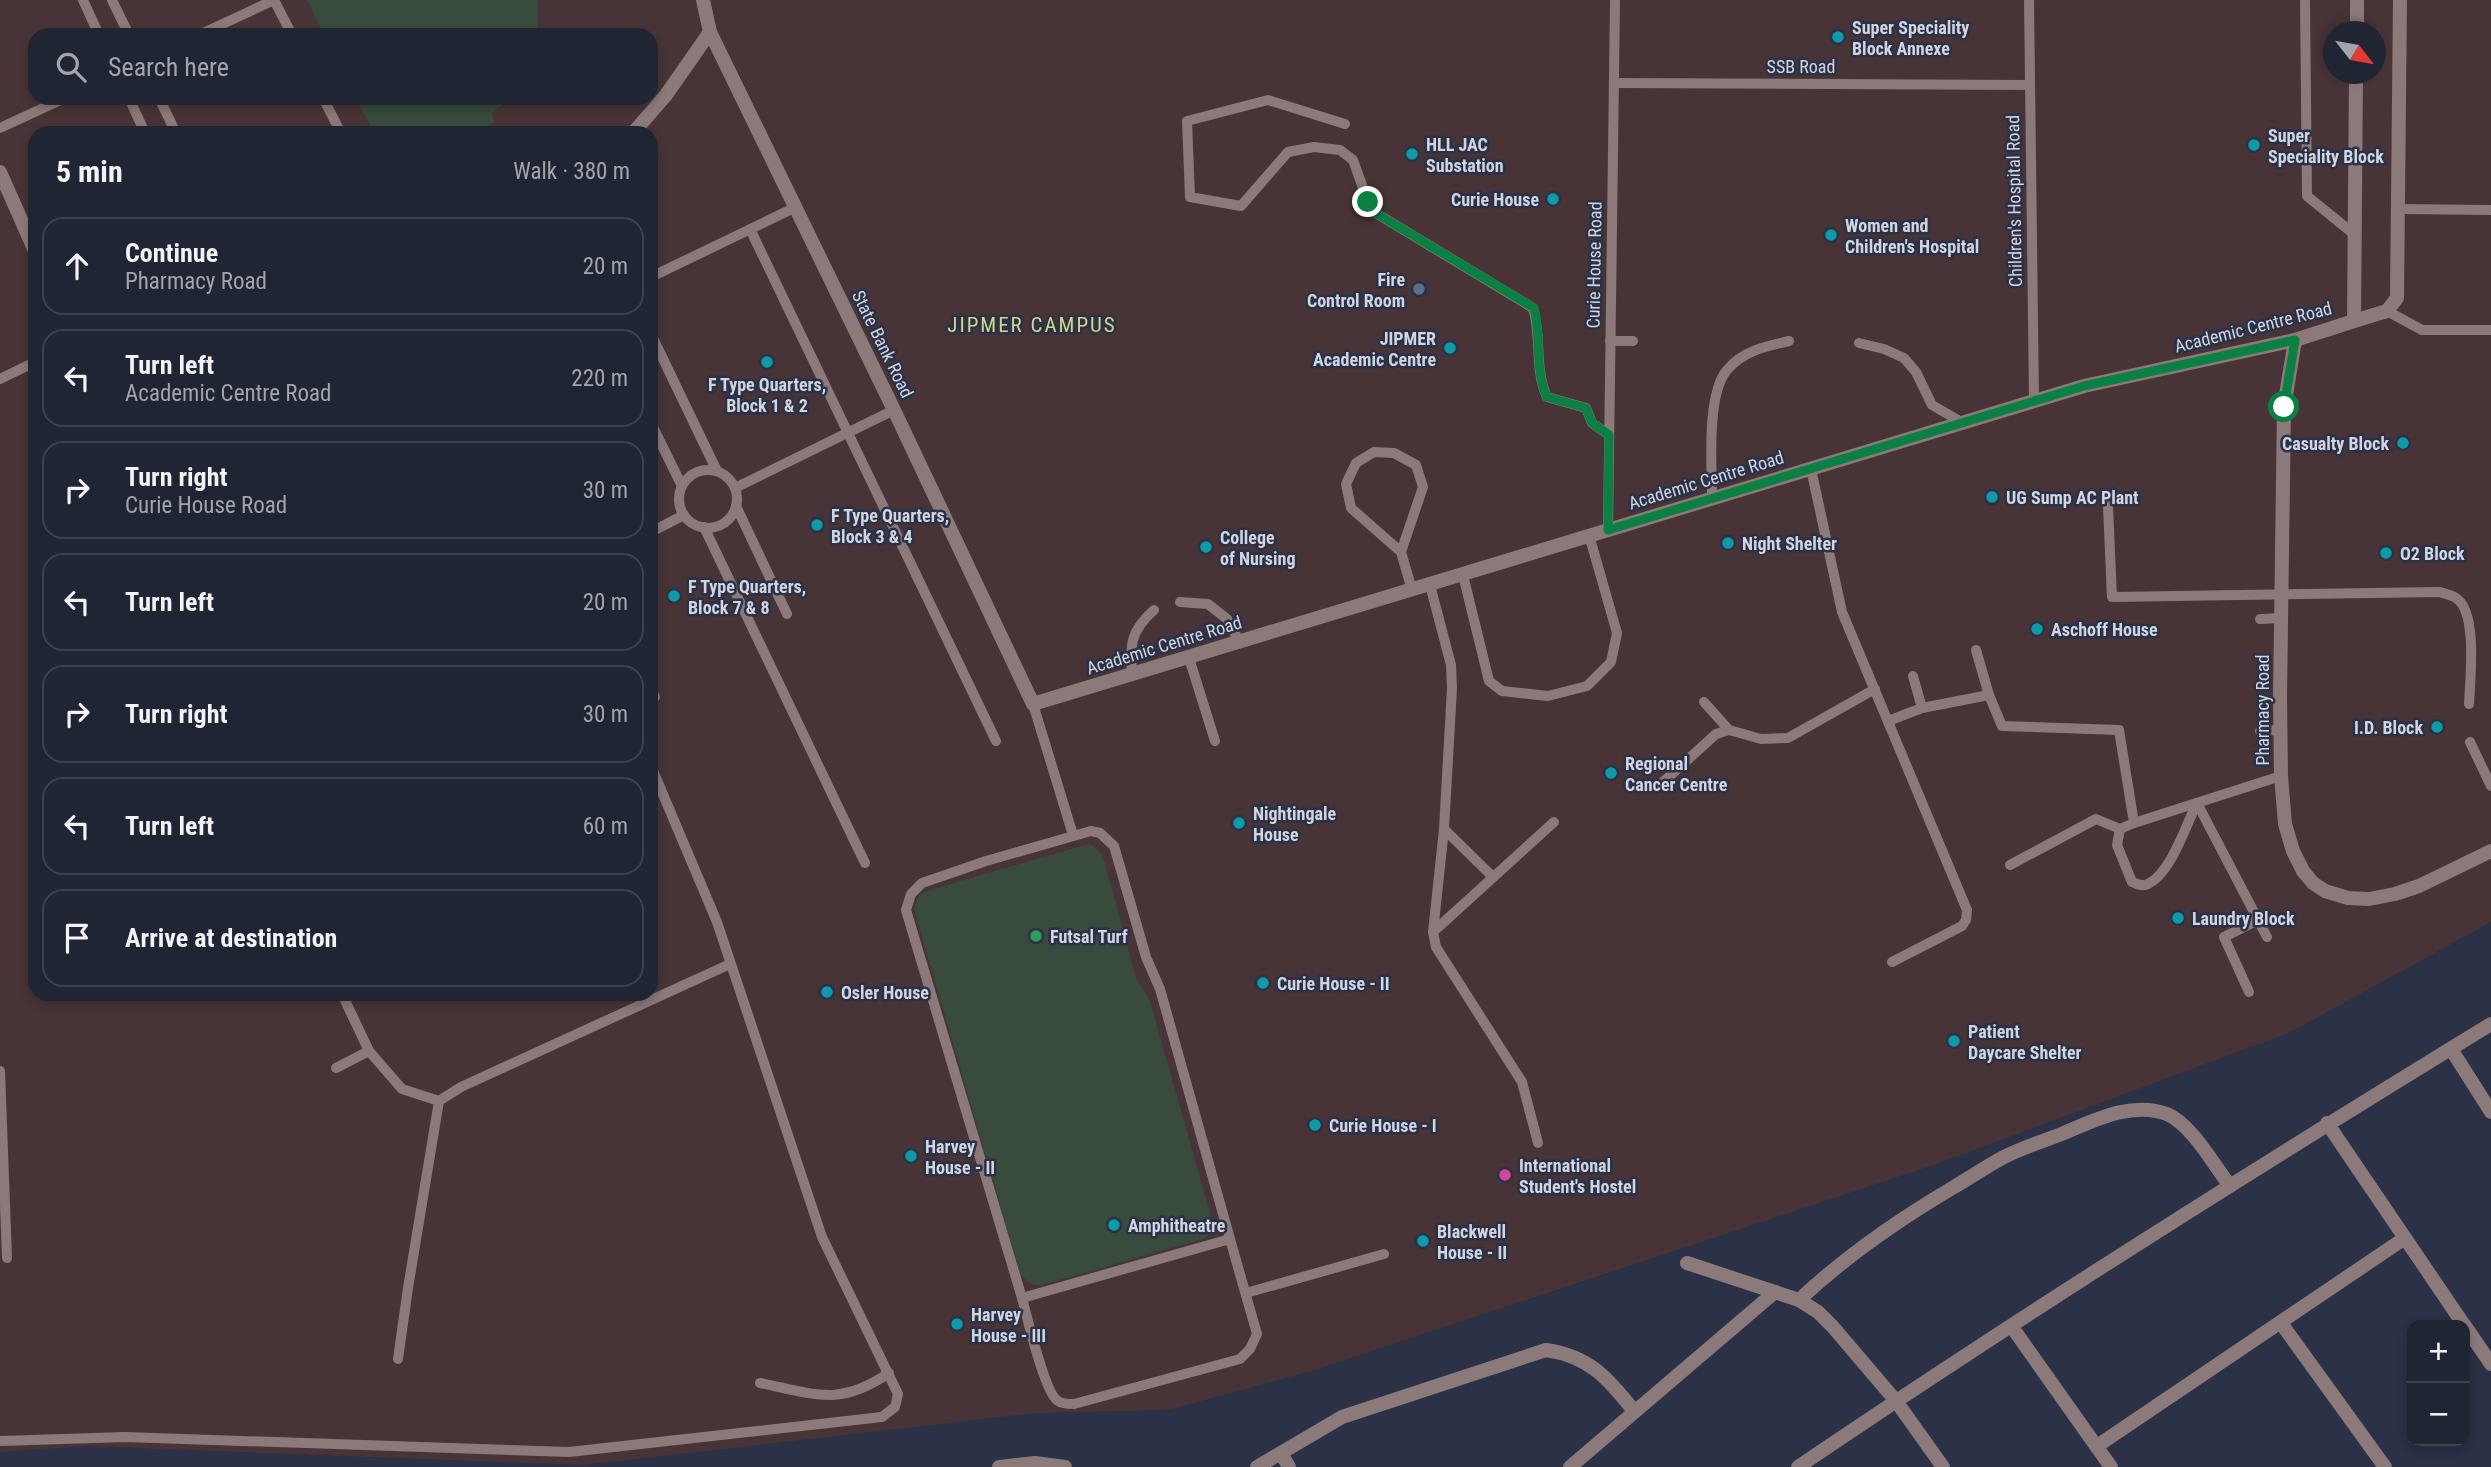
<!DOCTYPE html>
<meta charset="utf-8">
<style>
:root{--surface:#202534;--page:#282d3c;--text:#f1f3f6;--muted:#a2a5ac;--line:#3d424f}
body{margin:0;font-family:"Roboto Condensed",sans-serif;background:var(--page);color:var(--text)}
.controls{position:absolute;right:21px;bottom:21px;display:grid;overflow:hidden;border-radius:14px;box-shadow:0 4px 10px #0003}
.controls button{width:63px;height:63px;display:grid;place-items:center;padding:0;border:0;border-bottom:2px solid var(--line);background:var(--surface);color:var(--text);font:35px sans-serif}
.compass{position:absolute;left:2323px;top:21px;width:63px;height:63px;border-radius:50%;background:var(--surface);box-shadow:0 4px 10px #0003;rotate:121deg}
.stop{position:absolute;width:21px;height:21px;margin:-16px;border:5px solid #0b8043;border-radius:50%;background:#fff}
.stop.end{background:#0b8043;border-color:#fff;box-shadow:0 2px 7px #0008}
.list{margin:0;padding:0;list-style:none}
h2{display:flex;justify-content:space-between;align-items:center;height:91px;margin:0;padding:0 28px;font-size:30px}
h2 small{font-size:23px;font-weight:400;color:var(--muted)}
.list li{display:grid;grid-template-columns:46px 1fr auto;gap:21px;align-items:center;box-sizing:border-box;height:98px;margin:0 14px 14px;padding:0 14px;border:2px solid var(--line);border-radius:21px}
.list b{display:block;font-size:26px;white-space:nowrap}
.list p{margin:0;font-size:23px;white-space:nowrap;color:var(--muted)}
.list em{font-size:23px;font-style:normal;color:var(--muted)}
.icon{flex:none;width:38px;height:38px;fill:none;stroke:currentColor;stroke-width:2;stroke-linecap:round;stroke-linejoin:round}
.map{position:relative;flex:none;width:2491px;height:1467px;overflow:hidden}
.search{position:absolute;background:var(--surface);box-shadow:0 4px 10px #0003;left:28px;top:28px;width:630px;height:77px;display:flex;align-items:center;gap:18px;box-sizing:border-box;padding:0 24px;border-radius:21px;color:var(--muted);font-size:26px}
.panel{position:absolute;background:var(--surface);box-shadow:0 4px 10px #0003;left:28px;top:126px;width:630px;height:875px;border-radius:21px}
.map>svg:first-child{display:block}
</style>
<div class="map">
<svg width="2491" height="1467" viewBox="0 0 2491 1467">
<rect width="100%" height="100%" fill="#2b3146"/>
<path fill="#483436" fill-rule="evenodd" d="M0 0H2491V922L2289 1033 1936 1164 1315 1370 1168 1410 1035 1413 583 1465 86 1446 0 1452ZM2334 32H2376V74H2334ZM35 35H651V98H35ZM35 133H651V994H35Z"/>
<g fill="#384b3c">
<polygon points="307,0 538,0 538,35 324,35"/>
<polygon points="356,98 514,98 491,113 495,122 474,133 374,133"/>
<path d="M1088 844 1094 846 1103 856 1136 978 1149 998 1214 1226 1206 1238 1042 1285C1031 1285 1026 1282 1020 1273L914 909 919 896 926 891Z"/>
</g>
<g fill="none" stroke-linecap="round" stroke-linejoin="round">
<g stroke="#8c7979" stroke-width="10">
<polyline points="83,0 99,35"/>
<polyline points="112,0 129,35"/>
<polyline points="274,0 292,35"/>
<polyline points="2029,0 2034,401"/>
<polyline points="2305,0 2307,196 2355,235"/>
<polyline points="199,35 274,0"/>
<polyline points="1614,83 2030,85"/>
<polyline points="129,98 145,133"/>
<polyline points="159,98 176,133"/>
<polyline points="323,98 341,133"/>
<path d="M1345 124 1268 100 1187 121 1190 197 1241 206 1288 152 1314 147 1340 150 1353 160 1368 202 1374 212 1533 308C1542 337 1534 369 1547 397L1586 408 1592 423 1609 435"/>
<polyline points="0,128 65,98"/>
<polyline points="2398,209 2491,210"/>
<polyline points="750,229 996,741"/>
<polyline points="651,277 796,207"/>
<polyline points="2387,311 2422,330 2491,330"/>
<polyline points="651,334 717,471"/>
<polyline points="1610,341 1633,341"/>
<polyline points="1859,343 1884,349 1904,358 1916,372 1932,405 1963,423"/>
<polyline points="0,379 35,362"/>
<polyline points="651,423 682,486"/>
<polyline points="1811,469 1842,612 1967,910 1966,920 1962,926 1892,962"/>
<circle cx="708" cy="499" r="29"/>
<polyline points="735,488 894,410"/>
<path d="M1712 498C1712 467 1706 395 1727 370 1743 351 1766 346 1789 341"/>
<polyline points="736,506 787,614"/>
<path d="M2108 506 2112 597 2440 592C2445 594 2452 595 2456 598 2478 612 2470 680 2469 704"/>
<polyline points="704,527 865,863"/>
<polyline points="1608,530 1615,0"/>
<polyline points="651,532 684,515"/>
<polyline points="1401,552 1423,487 1416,465 1394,453 1374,452 1356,463 1346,484 1351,508 1401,552 1412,590"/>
<polyline points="1463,575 1489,681 1502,691 1548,696 1587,686 1611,662 1617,633 1589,535"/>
<polyline points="1430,585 1451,665 1452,688 1444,829 1433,932 1436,947 1522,1082 1538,1143"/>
<polyline points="1180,602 1208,604 1227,619 1240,643"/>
<polyline points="2260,619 2282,618"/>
<polyline points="1976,650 1989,695"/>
<polyline points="1189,658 1215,741"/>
<path d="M1132 675C1130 645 1130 631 1154 610"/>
<polyline points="1913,676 1922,708"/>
<polyline points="651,688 655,697"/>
<polyline points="1704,702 1729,730"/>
<polyline points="1033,704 1073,835"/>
<polyline points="1888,721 1922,708 1989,695 2002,726 2119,730 2134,823 2281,776"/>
<polyline points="2260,731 2281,730"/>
<polyline points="2470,742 2491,786"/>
<polyline points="1662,783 1716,734 1729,730 1761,739 1788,738 1875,689"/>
<polyline points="2197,803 2267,937"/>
<path d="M2134 823 2120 829 2117 845 2132 882C2137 884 2142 887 2148 884 2171 873 2186 825 2197 803"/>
<polyline points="1444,829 1493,877"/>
<polygon points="1091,831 1100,833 1114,846 1146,957 1160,989 1230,1239 1022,1298 906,910 911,894 922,883 986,861"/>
<polyline points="2010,865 2096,819 2120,829"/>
<polyline points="1433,932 1554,822"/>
<polyline points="2249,992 2224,937 2258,920"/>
<polyline points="342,994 369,1051 402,1089 439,1101"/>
<polyline points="336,1068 369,1051"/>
<polyline points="0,1071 7,1258"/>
<polyline points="1246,1293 1384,1254"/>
<path d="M1022 1298C1027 1316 1045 1394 1058 1401 1062 1404 1069 1404 1074 1404L1240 1359 1250 1349 1257 1334 1230 1239"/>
<polyline points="398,1359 408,1288 439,1101 461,1087 730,964"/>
<path d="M760 1383C815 1394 839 1407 889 1373"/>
<polyline points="0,1441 125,1437 569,1452 882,1417 895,1407 898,1394 822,1237 717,922 651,766"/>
</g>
<g stroke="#8c7979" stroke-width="14">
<polyline points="703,0 710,32 894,410 1033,704 2084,386 2295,340 2354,321"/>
<polyline points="2357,32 2357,0"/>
<polyline points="2356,74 2354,321 2387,311 2397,298 2400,0"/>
<polyline points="633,133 666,95 710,32"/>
<polyline points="0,172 35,251"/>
<polyline points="2295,340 2284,407 2280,697 2281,776 2285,824 2293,851 2303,871 2313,883 2325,891 2348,898 2369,899 2395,894 2419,886 2491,851"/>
<polyline points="2451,1049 2491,1112"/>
<polyline points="2327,1123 2464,1325"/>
<polyline points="1687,1263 1799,1300 1818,1312 1833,1327 1896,1401 1943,1467"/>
<path d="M1799 1300C1846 1256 1898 1220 1954 1187 1971 1177 1987 1166 2004 1157 2023 1147 2044 1141 2064 1133 2095 1120 2132 1101 2167 1114 2191 1124 2214 1165 2230 1186"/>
<polyline points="2281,1323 2385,1467"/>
<polyline points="2465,1326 2491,1364"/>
<polyline points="2012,1327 2111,1467"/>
<polyline points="2097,1446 2405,1238"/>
<polyline points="1281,1453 1289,1467"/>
<polyline points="999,1467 1035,1463 1065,1467"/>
<path d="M1257 1467 1342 1417 1546 1350C1589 1356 1608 1378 1634 1411"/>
<polyline points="1570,1467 1775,1292"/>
<path d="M1798 1467C2025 1313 2257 1167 2491 1024"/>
</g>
</g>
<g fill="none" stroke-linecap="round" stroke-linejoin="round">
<path stroke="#0b8043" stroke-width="9" d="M1368 202 1374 212 1534 308C1542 337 1534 369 1547 397L1586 408 1592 423 1609 435 1608 530 2084 386 2295 340 2284 407"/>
</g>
<g fill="#0f9aa8" stroke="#2b3146" stroke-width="2.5">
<circle cx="1838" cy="37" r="7"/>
<circle cx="2254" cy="145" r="7"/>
<circle cx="1412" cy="154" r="7"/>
<circle cx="1553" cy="199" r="7"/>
<circle cx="1831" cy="235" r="7"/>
<circle cx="1450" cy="348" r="7"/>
<circle cx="767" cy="362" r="7"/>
<circle cx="2403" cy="443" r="7"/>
<circle cx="1992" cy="497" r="7"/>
<circle cx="817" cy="525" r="7"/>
<circle cx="1728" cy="543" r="7"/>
<circle cx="1206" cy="547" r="7"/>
<circle cx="2386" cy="553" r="7"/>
<circle cx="674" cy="596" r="7"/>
<circle cx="2037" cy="629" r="7"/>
<circle cx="2437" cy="727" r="7"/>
<circle cx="1611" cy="773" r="7"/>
<circle cx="1239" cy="823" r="7"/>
<circle cx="2178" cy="918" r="7"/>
<circle cx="1263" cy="983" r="7"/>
<circle cx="827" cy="992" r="7"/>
<circle cx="1954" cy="1041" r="7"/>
<circle cx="1315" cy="1125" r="7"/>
<circle cx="911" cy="1156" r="7"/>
<circle cx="1114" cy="1225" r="7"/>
<circle cx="1423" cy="1241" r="7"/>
<circle cx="957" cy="1324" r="7"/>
</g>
<circle fill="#5c6f8a" stroke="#2b3146" stroke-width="2.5" cx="1419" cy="289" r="7"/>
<circle fill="#2e9e5b" stroke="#2b3146" stroke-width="2.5" cx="1036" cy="936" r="7"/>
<circle fill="#d1479c" stroke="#2b3146" stroke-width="2.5" cx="1505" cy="1175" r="7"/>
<g text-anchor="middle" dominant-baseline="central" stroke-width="5" stroke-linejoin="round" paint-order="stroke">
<g font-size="18" font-weight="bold" fill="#d1d5e2" stroke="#2b3146" text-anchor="start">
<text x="1852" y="27">Super Speciality<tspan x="1852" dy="21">Block Annexe</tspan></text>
<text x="2268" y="135">Super<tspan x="2268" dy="21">Speciality Block</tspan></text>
<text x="1426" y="144">HLL JAC<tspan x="1426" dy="21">Substation</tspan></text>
<text x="1539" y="199" text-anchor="end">Curie House</text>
<text x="1845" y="225">Women and<tspan x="1845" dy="21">Children's Hospital</tspan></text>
<text x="1405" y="279" text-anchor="end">Fire<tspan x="1405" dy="21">Control Room</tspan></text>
<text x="1436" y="338" text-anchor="end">JIPMER<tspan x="1436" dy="21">Academic Centre</tspan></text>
<text x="767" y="384" text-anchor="middle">F Type Quarters,<tspan x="767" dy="21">Block 1 &amp; 2</tspan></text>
<text x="2389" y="443" text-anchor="end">Casualty Block</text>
<text x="2006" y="497">UG Sump AC Plant</text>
<text x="831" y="515">F Type Quarters,<tspan x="831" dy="21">Block 3 &amp; 4</tspan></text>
<text x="1220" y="537">College<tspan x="1220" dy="21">of Nursing</tspan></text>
<text x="1742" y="543">Night Shelter</text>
<text x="2400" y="553">O2 Block</text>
<text x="688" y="586">F Type Quarters,<tspan x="688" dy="21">Block 7 &amp; 8</tspan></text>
<text x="2051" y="629">Aschoff House</text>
<text x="2423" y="727" text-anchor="end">I.D. Block</text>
<text x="1625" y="763">Regional<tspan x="1625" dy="21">Cancer Centre</tspan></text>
<text x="1253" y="813">Nightingale<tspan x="1253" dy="21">House</tspan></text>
<text x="2192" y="918">Laundry Block</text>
<text x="1050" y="936">Futsal Turf</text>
<text x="1277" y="983">Curie House - II</text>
<text x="841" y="992">Osler House</text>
<text x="1968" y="1031">Patient<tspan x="1968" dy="21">Daycare Shelter</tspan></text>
<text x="1329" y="1125">Curie House - I</text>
<text x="925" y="1146">Harvey<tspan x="925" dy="21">House - II</tspan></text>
<text x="1519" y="1165">International<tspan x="1519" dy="21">Student's Hostel</tspan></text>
<text x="1128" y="1225">Amphitheatre</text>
<text x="1437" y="1231">Blackwell<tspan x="1437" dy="21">House - II</tspan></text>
<text x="971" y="1314">Harvey<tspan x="971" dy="21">House - III</tspan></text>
</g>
<g font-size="18" fill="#d1d5e2" stroke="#2b3146">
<text x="1801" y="66">SSB Road</text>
<text transform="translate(2014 201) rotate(-91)">Children's Hospital Road</text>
<text transform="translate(1594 265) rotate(-89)">Curie House Road</text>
<text transform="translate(2253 327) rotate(-14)">Academic Centre Road</text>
<text transform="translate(883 344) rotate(64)">State Bank Road</text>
<text transform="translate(1706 480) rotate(-17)">Academic Centre Road</text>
<text transform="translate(1164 645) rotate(-17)">Academic Centre Road</text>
<text transform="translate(2262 710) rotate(-90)">Pharmacy Road</text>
</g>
<g font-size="21" letter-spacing="2" fill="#d1d789" stroke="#2b3146">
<text x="1032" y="325">JIPMER CAMPUS</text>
</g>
</g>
</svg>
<div class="controls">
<button>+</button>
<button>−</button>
</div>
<svg class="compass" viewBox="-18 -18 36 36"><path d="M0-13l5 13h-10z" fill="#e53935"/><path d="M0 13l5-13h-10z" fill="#a2a5ac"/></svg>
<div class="stop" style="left:2284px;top:407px"></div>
<div class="stop end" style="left:1368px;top:202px"></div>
<div class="search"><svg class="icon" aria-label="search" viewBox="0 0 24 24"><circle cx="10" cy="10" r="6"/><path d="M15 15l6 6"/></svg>Search here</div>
<section class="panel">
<h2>5 min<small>Walk · 380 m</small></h2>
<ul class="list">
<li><svg class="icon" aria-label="ahead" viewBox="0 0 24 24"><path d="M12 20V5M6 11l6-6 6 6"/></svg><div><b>Continue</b><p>Pharmacy Road</p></div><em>20 m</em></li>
<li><svg class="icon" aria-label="left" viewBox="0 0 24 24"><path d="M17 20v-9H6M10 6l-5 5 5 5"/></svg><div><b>Turn left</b><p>Academic Centre Road</p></div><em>220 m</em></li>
<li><svg class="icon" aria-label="right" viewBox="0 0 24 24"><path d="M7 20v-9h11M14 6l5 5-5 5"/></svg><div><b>Turn right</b><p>Curie House Road</p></div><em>30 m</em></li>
<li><svg class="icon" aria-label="left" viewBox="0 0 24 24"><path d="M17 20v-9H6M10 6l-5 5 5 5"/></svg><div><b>Turn left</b></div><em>20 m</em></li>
<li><svg class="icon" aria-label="right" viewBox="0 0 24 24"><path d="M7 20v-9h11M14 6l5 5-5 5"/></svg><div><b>Turn right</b></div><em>30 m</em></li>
<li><svg class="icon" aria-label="left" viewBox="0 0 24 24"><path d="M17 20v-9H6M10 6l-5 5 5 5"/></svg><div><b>Turn left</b></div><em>60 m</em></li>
<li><svg class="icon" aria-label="arrive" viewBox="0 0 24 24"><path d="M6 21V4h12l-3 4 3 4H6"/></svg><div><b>Arrive at destination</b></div></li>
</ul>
</section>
</div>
